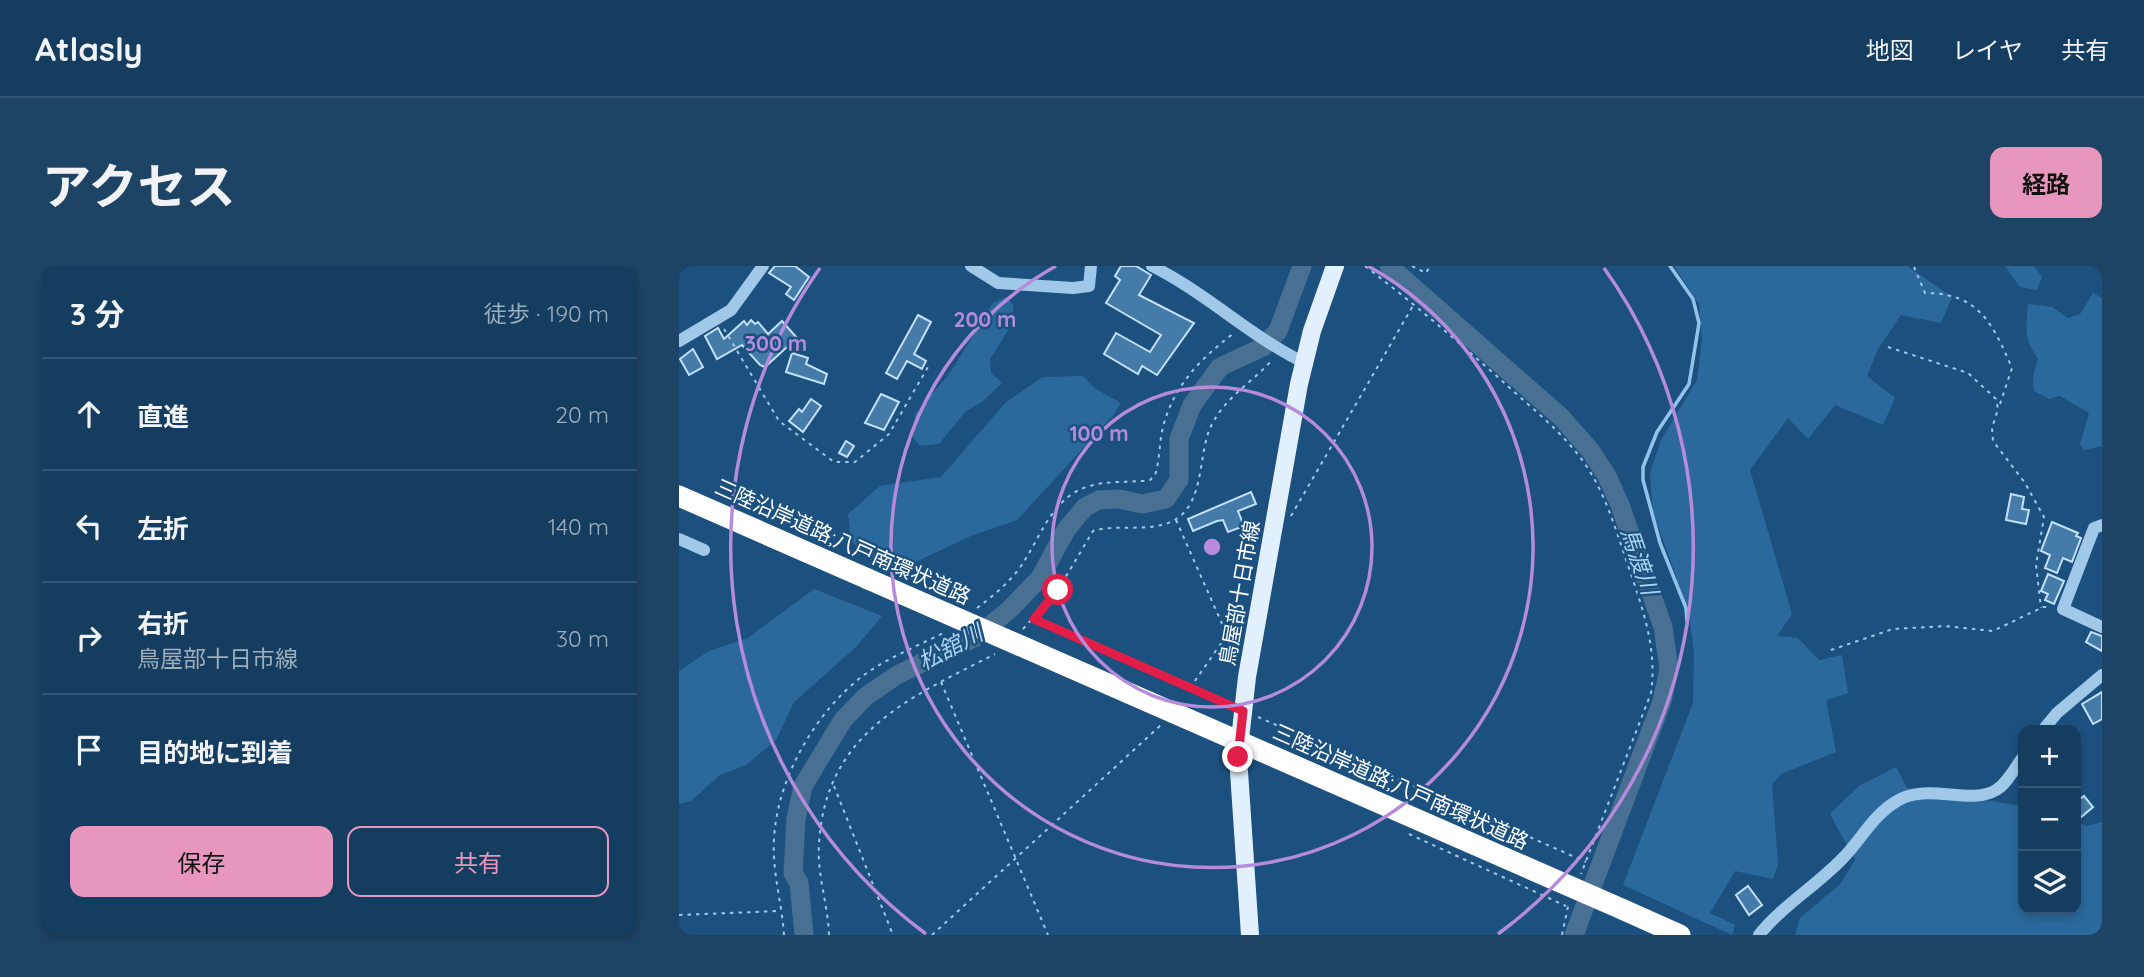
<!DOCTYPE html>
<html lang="ja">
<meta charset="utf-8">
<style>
:root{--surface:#153d5f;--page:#1e4465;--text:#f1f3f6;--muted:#9daebd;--line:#345674;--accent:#e797bd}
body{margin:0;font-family:Quicksand,"Noto Sans JP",sans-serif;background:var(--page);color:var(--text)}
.controls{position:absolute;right:21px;bottom:21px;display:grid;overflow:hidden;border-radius:14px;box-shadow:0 4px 10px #0003}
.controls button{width:63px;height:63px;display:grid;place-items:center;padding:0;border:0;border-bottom:2px solid var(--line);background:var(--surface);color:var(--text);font:35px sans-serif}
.stop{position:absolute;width:21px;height:21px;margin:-16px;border:5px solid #e11d48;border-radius:50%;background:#fff}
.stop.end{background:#e11d48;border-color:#fff;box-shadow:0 2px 7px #0008}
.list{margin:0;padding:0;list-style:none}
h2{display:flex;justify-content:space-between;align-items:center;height:91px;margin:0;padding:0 28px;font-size:30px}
h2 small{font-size:23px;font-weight:400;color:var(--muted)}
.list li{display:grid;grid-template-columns:46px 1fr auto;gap:21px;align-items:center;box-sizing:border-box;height:112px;padding:0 28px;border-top:2px solid var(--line)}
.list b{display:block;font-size:26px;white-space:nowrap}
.list p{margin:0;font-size:23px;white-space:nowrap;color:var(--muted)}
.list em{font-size:23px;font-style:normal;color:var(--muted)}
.actions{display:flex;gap:14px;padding:21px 28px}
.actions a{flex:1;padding:16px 0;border:2px solid var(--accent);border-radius:14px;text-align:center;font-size:24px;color:var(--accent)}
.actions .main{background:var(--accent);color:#111}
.icon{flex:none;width:38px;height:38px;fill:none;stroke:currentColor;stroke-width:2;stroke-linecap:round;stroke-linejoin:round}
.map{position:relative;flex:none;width:1423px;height:669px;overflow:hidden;border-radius:14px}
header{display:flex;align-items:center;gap:42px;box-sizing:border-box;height:98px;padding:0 35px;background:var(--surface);border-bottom:2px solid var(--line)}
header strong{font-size:33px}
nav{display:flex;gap:38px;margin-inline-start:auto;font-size:24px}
.intro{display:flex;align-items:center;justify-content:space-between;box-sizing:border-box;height:168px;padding:0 42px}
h1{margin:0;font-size:49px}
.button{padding:18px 32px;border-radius:14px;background:var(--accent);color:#111;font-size:24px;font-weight:700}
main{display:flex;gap:42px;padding:0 42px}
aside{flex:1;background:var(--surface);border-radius:14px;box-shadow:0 4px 10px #0003}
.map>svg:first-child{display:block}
</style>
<header>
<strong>Atlasly</strong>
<nav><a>地図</a><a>レイヤ</a><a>共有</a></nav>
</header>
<div class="intro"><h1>アクセス</h1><a class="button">経路</a></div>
<main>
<aside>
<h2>3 分<small>徒歩 · 190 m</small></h2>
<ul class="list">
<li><svg class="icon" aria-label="ahead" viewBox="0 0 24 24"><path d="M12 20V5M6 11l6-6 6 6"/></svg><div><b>直進</b></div><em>20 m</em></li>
<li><svg class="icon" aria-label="left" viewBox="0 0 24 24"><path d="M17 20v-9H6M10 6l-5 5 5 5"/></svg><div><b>左折</b></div><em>140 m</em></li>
<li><svg class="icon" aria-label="right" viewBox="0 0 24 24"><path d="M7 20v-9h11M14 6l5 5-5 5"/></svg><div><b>右折</b><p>鳥屋部十日市線</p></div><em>30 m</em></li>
<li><svg class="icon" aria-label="arrive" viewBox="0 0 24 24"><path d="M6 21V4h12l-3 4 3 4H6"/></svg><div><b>目的地に到着</b></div></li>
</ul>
<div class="actions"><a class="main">保存</a><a>共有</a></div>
</aside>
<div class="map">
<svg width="1423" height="669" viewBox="0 0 1423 669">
<rect width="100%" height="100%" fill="#1c517f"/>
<g fill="#2b699c">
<polygon points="995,0 1228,0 1273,31 1262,57 1222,49 1199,83 1188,110 1216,132 1204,159 1156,139 1129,173 1109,152 1071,204 1113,348 1098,370 1119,372 1140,394 1163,389 1169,427 1147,434 1157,486 1102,508 1093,518 1099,598 1094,613 1056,605 1031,647 1056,659 1053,669 944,619 1014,437 1015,387 1010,347 974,246 971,207 982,174 1018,114 1023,73 1020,38"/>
<polygon points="1326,0 1355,0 1363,11 1358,24 1341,21"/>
<path d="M1414 27 1423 32V180L1405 184 1401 178 1410 147 1381 130 1370 133 1355 125 1354 110 1359 92C1344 72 1347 62 1349 38L1373 41 1389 52 1401 48Z"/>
<polygon points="327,31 335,40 330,63 311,93 312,107 323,117 303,136 286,146 260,178 241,180 233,170 236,148 271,107 314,37"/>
<polygon points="404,110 415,122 442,137 433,151 338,254 292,270 228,300 193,295 172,275 169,248 201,220 262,211 327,136 364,111"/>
<polygon points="135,323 203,350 176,382 115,436 97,474 67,499 41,509 12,535 0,538 0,405 30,385 69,372"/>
<polygon points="1217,501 1228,522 1344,540 1344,643 1397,643 1397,555 1407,560 1423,556 1423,669 1116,669 1121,652 1161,618 1176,594 1151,548 1180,520"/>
</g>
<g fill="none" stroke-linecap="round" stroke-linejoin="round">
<polyline stroke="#92c4eb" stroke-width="3.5" points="991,0 1014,33 1020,57 1010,118 978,166 964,201 964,214 981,277 1007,342 1008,355"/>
<g stroke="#487092" stroke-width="19">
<polyline points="710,0 882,151 911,184 928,210 941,239 984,361 990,403 983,435 895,669"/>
<polyline points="125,669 120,617 114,607 117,553 124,520 164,454 186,431 218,409 297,371 330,344 361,312 387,264 406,241 420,234 440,233 463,238 487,233 500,214 500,173 513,139 541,101 584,81 599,65 623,0"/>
</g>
</g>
<g fill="#447ba9" stroke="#c3e0f7" stroke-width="2">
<polygon points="96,0 116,0 130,11 115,34 107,28 112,21 90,7"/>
<polygon points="442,0 457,0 472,9 460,29 515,57 478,109 463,100 459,108 425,88 437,67 471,86 482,69 427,37 441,14 436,10"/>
<polygon points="239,49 252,56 235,88 247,95 243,103 228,95 218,113 207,107"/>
<polygon points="72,54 76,58 79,56 89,68 103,55 118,72 86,101 81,99 63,79 38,93 26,70 39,62 45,73 65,55 68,59"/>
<polygon points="14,83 24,101 10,109 1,93"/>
<polygon points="113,87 129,92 127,98 148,108 145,118 107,106"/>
<polygon points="202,128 220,136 205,164 186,157"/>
<polygon points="132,133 142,140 124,166 110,155 120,143 123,146"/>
<polygon points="167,175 175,180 168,191 160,187"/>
<polygon points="572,226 577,238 559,245 565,260 549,266 544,254 538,255 514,265 509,253"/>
<polygon points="1332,228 1345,231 1343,243 1350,244 1347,258 1327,254"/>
<polygon points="1373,256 1399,267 1397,270 1402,272 1393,296 1384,292 1378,307 1366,302 1371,289 1362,285"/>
<polygon points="1369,308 1385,315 1375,338 1366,334 1369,328 1362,325"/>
<polygon points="1412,366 1423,370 1423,385 1407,376"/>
<polygon points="1423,426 1423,453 1414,458 1403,438"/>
<polygon points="1405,530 1414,541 1401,552 1397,547 1397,536"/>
<polygon points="1069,620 1083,639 1070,649 1057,629"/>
</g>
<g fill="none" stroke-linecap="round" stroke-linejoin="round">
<g stroke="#9fc8e9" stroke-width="2" stroke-dasharray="3.5 5" stroke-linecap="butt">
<path d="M686 0C733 36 777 74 821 113 852 142 887 168 910 204 930 236 939 272 952 308 965 347 978 384 972 427L902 608"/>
<polyline points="733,0 747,7 751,0"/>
<path d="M1235 1 1246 27C1301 27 1314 59 1333 102L1320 141"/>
<polyline points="45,63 100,155 155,196 176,196 210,168 249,101"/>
<polyline points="1209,81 1289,107 1317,133 1319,143 1313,162 1314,175 1346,217 1365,251 1357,299 1362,342"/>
<polyline points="612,250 735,38"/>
<polyline points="497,254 548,369"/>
<path d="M298 342C314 330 330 317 342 300 362 271 373 230 411 220 430 214 451 217 471 214L476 209C481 194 480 177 484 161 495 119 522 92 555 67"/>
<polyline points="355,353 551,440"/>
<path d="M344 363 379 324 414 265C440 257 472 268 497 253 526 235 519 187 532 160 547 130 573 117 594 93"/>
<polyline points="1152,384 1214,363 1266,360 1314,365 1364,341 1372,341"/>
<polyline points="262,416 369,669"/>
<polyline points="511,422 548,369 563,354"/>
<polyline points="579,451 907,596"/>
<polyline points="155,520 214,669"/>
<polyline points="730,568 887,640"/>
<polyline points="0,649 100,645"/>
<path d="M105 669C103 637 93 606 95 573 98 512 137 445 185 409 210 391 239 380 266 366"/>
<path d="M150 669C149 638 138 610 140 578 146 467 230 432 316 388"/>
<polyline points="253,669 482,459"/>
<polyline points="883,669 890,636"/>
</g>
<g stroke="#9fc8e9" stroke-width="12">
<polyline points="292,0 319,17 394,22 410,20 412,0"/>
<path d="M473 0C527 27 571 70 624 96"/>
<polyline points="0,75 52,44 84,0"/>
<polyline points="1423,259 1415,262 1384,343 1423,361"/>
<polyline points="0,273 25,284"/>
<polyline points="1364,464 1378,447 1423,409"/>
<path d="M1080 669C1103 640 1137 620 1163 593 1182 574 1194 549 1218 535 1248 516 1291 540 1317 524 1328 518 1337 500 1344 491"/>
</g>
<polyline stroke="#e2f0fe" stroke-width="18" points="571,669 559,491 568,411 620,118 633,65 656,0"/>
<g stroke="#fff" stroke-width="21">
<polyline points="0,230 189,313"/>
<polyline points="945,644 1001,669"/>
</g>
<polyline stroke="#fff" stroke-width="21" points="189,313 945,644"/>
</g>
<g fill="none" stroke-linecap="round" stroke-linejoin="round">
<polyline stroke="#e11d48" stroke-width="9" points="379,324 355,353 564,445 559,491"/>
</g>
<g fill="none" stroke="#b68bdc" stroke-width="3.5">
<circle cx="533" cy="281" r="160"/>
<path d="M689 0A321 321 0 1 1 377 0"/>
<path d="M247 668A481 481 0 0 1 141 2M925 2A481 481 0 0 1 819 668"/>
</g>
<g text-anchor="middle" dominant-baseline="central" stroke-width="5" stroke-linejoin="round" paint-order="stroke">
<g font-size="21" fill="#fff" stroke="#1c517f">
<text transform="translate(164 275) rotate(24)">三陸沿岸道路;八戸南環状道路</text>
<text transform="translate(560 327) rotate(-80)">鳥屋部十日市線</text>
<text transform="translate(722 520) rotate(24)">三陸沿岸道路;八戸南環状道路</text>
</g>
<g font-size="23" font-style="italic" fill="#aad2f1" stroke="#1c517f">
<text transform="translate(961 295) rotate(71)">馬渡川</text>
<text transform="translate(271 381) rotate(-28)">松舘川</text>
</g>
</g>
<circle cx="533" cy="281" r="10" fill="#b68bdc" stroke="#1c517f" stroke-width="3.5"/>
<g font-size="21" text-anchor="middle" font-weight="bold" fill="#b68bdc" stroke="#1c517f" stroke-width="5" stroke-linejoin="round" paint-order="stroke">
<text x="306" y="61">200 m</text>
<text x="97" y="85">300 m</text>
<text x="420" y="175">100 m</text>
</g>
</svg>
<div class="controls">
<button>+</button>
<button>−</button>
<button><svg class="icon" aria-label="layers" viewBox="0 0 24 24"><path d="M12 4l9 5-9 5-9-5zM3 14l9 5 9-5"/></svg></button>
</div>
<div class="stop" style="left:379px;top:324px"></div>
<div class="stop end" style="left:559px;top:491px"></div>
</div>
</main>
